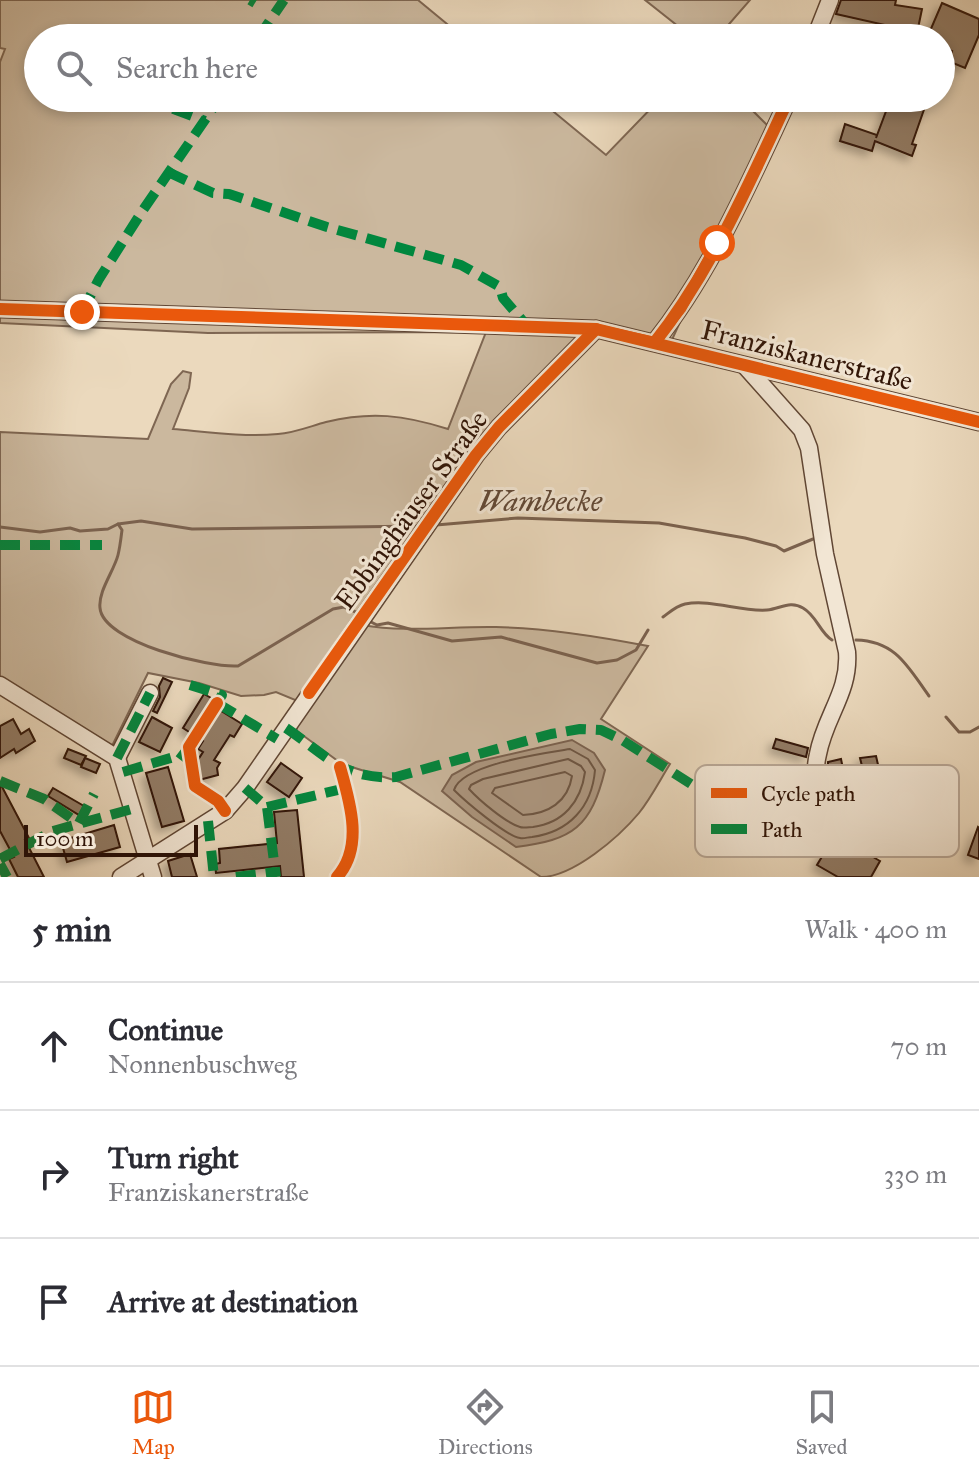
<!DOCTYPE html>
<meta charset="utf-8">
<style>
:root{--surface:#fff;--page:#f7f7f7;--text:#2b2b33;--muted:#7c7c81;--line:#e1e1e2;--accent:#ea580c}
body{margin:0;font-family:"IM FELL Great Primer",serif;background:var(--page);color:var(--text)}
.scale{position:absolute;left:24px;bottom:20px;width:174px;box-sizing:border-box;padding-left:8px;border:4px solid #311507;border-top:0;font-size:22px;line-height:28px;white-space:nowrap;color:#311507;-webkit-text-stroke:6px #f2e6d4;paint-order:stroke}
.stop{position:absolute;width:24px;height:24px;margin:-18px;border:6px solid #ea580c;border-radius:50%;background:#fff}
.stop.end{background:#ea580c;border-color:#fff;box-shadow:0 2px 8px #0008}
.list{margin:0;padding:0;list-style:none}
h2{display:flex;justify-content:space-between;align-items:center;height:104px;margin:0;padding:0 32px;font-size:34px}
h2 small{font-size:26px;font-weight:400;color:var(--muted)}
.list li{display:grid;grid-template-columns:52px 1fr auto;gap:24px;align-items:center;box-sizing:border-box;height:128px;padding:0 32px;border-top:2px solid var(--line)}
.list b{display:block;font-size:30px;white-space:nowrap}
.list p{margin:0;font-size:26px;white-space:nowrap;color:var(--muted)}
.list em{font-size:26px;font-style:normal;color:var(--muted)}
.icon{flex:none;width:44px;height:44px;fill:none;stroke:currentColor;stroke-width:2;stroke-linecap:round;stroke-linejoin:round}
.map{position:relative;flex:none;width:979px;height:877px;overflow:hidden}
.search{position:absolute;background:var(--surface);box-shadow:0 4px 12px #0003;left:24px;right:24px;top:24px;height:88px;display:flex;align-items:center;gap:20px;box-sizing:border-box;padding:0 28px;border-radius:44px;color:var(--muted);font-size:30px}
.sheet{height:488px;background:var(--surface)}
nav{display:flex;justify-content:space-around;align-items:center;box-sizing:border-box;height:112px;border-top:2px solid var(--line);background:var(--surface);font-size:22px;color:var(--muted)}
nav a{display:grid;justify-items:center;gap:4px}
nav .on{color:var(--accent)}
.map>svg:first-child{display:block}
</style>
<div class="map">
<svg width="979" height="877" viewBox="0 0 979 877">
<defs>
<filter id="shadow"><feDropShadow dx="-5" dy="5" stdDeviation="4" flood-color="#0004"/></filter>
</defs>
<rect width="100%" height="100%" fill="#ebd9bd"/>
<filter id="stains"><feTurbulence type="fractalNoise" baseFrequency=".0025" numOctaves="4"/><feColorMatrix values="0 0 0 0 .2 0 0 0 0 .09 0 0 0 0 .02 0 0 0 .5 -.17"/></filter>
<radialGradient id="worn" r=".72"><stop offset=".6" stop-color="#630" stop-opacity="0"/><stop offset="1" stop-color="#630" stop-opacity=".3"/></radialGradient>
<g fill="#cbb89e" stroke="#7e6652" stroke-width="2">
<path d="M0 0H418L464 38H38V98H537L606 155 661 98H740L778 136 690 300 671 342 596 336 487 445 362 625C407 633 450 626 496 627 548 628 597 636 648 646L601 719 670 764C660 780 651 798 639 813 619 837 573 877 541 877L400 782 342 764 297 731 295 723 305 704 276 692 264 695 241 696 199 683 148 673 112 746 0 679V432L148 439 171 384 183 371 191 373 189 388 173 429C208 432 243 437 278 434 294 433 311 426 326 422 371 411 404 415 448 429L486 332 208 333 0 323V62L5 49 0 48Z"/>
<polygon points="645,0 750,0 717,38 693,38"/>
</g>
<path fill="#ac967f" stroke="#7b624f" stroke-width="2" d="M572 740 594 753 605 770C591 827 573 840 516 847L472 817 442 791 452 775 476 762Z"/>
<g fill="none" stroke-linecap="round" stroke-linejoin="round">
<g stroke="#6e5643" stroke-width="2">
<path d="M570 749 588 759 595 770C592 807 569 832 532 837 528 837 524 839 520 838 506 836 465 801 454 790 462 764 545 753 570 749Z"/>
<path d="M568 759 581 766 585 772C581 802 563 823 533 827 530 827 522 828 520 827 506 823 479 800 469 789L471 785 483 779Z"/>
<path d="M565 772 572 776C568 802 548 814 523 815L492 793 495 788Z"/>
</g>
<g stroke="#7b624f" stroke-width="3">
<path d="M118 524 122 530C121 538 120 547 118 555 114 571 98 591 100 608 103 642 209 668 238 666L333 609 344 607 358 613"/>
<polyline points="436,525 518,518 659,523 745,538 776,546 784,551 813,539"/>
<polyline points="0,527 40,532 70,528 80,531 108,529 118,524 141,521 192,529 421,526"/>
<path d="M663 617C670 612 676 606 685 604 712 599 740 612 767 610 780 609 790 600 803 608 817 616 820 633 832 640"/>
<polyline points="367,620 377,625 388,623 452,641 501,637 597,663 617,660 636,650 648,630"/>
<path d="M856 640C896 641 908 667 929 696"/>
<polyline points="946,717 959,732 970,732 979,727"/>
</g>
</g>
<g fill="#927b66" stroke="#311507" stroke-width="2" filter="url(#shadow)">
<polygon points="841,0 896,0 895,5 922,9 916,38 896,37 894,27 836,14"/>
<polygon points="942,3 979,19 979,35 965,68 948,61 952,51 941,47 941,38 927,38"/>
<polygon points="891,98 928,98 912,144 916,145 912,156 875,141 872,151 840,141 845,124 877,135 876,138"/>
<polygon points="163,678 172,682 157,713 153,711 160,697 159,686"/>
<polygon points="204,694 213,699 210,704 242,724 234,737 230,735 214,760 220,763 217,768 218,775 199,780 196,763 203,752 198,749 203,741 183,728"/>
<polygon points="152,717 172,728 160,752 139,742"/>
<polygon points="13,719 21,734 29,729 35,741 16,753 14,749 0,758 0,726"/>
<polygon points="776,739 808,748 806,757 773,748"/>
<polygon points="68,749 86,756 81,765 64,758"/>
<polygon points="876,756 885,795 829,808 828,762 841,759 844,774 863,770 860,758"/>
<polygon points="85,758 100,764 96,773 81,767"/>
<polygon points="281,763 302,778 289,797 267,782"/>
<polygon points="168,767 184,821 162,827 146,773"/>
<polygon points="0,783 29,838 25,840 44,877 18,877 9,859 14,857 0,831"/>
<polygon points="53,788 84,806 79,815 48,796"/>
<polygon points="297,810 304,877 281,877 280,866 216,873 215,864 220,863 219,849 277,843 274,812"/>
<polygon points="114,825 120,847 67,862 61,841"/>
<polygon points="978,827 979,828 979,859 968,855"/>
<polygon points="835,835 880,861 871,877 838,877 817,865"/>
<polygon points="190,854 197,877 172,877 168,861"/>
</g>
<g fill="none" stroke-linecap="round" stroke-linejoin="round">
<g stroke="#604634" stroke-width="19">
<g id="minor">
<polyline points="815,38 830,0"/>
<polyline points="0,309 596,329 979,422"/>
<path d="M655 342C712 270 750 181 789 98"/>
<polyline points="0,685 117,758 153,877"/>
<polyline points="117,758 150,693"/>
<path d="M716 800 748 811 818 817C817 796 813 774 818 754 825 716 850 692 847 652L825 554 809 448 802 430 745 366"/>
<polyline points="121,877 225,811 245,788 476,455 499,427 596,329"/>
</g>
</g>
<use href="#minor" stroke="#f2e6d4" stroke-width="16"/>
<g stroke="#00873e" stroke-width="10" stroke-dasharray="20 10" stroke-linecap="butt">
<polyline points="250,0 255,3"/>
<polyline points="258,38 284,0"/>
<polyline points="145,98 205,121"/>
<polyline points="168,172 213,193 229,194 327,227 461,265 500,287 503,298 528,327"/>
<polyline points="82,312 99,279 143,210 220,98"/>
<polyline points="0,545 102,545"/>
<polyline points="190,685 222,695 217,703"/>
<polyline points="217,703 277,739"/>
<path d="M286 728C326 755 343 780 396 777L551 734 580 729 601 730 622 740 716 800"/>
<polyline points="117,758 150,693"/>
<polyline points="123,772 174,757 179,760 189,747"/>
<polyline points="0,781 44,799 78,823"/>
<polyline points="245,788 267,807 276,877"/>
<polyline points="267,807 346,788"/>
<polyline points="208,821 214,877"/>
<polyline points="79,823 94,794"/>
<polyline points="0,859 53,831 132,809"/>
<polyline points="0,864 7,877"/>
<polyline points="236,877 276,872"/>
</g>
<g stroke="#f2e6d4" stroke-width="17">
<g id="cycleway">
<polyline points="0,309 596,329 979,422"/>
<path d="M655 342C712 270 750 181 789 98"/>
<polyline points="309,693 476,455 499,427 596,329"/>
<polyline points="217,703 189,747 195,786 218,801 225,811"/>
<path d="M337 877C364 847 350 802 340 767"/>
</g>
</g>
<use href="#cycleway" stroke="#e8590c" stroke-width="12"/>
</g>
<g fill="none" stroke-linecap="round" stroke-linejoin="round">
<polyline stroke="#ea580c" stroke-width="10" points="82,312 596,329 655,342 681,309 717,243"/>
</g>
<g text-anchor="middle" dominant-baseline="central" stroke-width="6" stroke-linejoin="round" paint-order="stroke">
<g font-size="28" fill="#311507" stroke="#f2e6d4">
<text transform="translate(807 355) rotate(14)">Franziskanerstraße</text>
<text transform="translate(411 510) rotate(-54)">Ebbinghäuser Straße</text>
</g>
<g font-size="30" font-style="italic" fill="#624937" stroke="#f2e6d4">
<text x="540" y="501">Wambecke</text>
</g>
</g>
<rect x="695" y="765" width="264" height="92" rx="12" fill="#f2e6d4" stroke="#b8a796" stroke-width="2"/>
<rect x="711" y="788" width="36" height="10" fill="#e8590c"/>
<rect x="711" y="824" width="36" height="10" fill="#00873e"/>
<g font-size="22" fill="#311507">
<text x="761" y="801">Cycle path</text>
<text x="761" y="837">Path</text>
</g>
<rect width="100%" height="100%" filter="url(#stains)"/>
<rect width="100%" height="100%" fill="url(#worn)"/>
</svg>
<div class="scale">100 m</div>
<div class="stop" style="left:717px;top:243px"></div>
<div class="stop end" style="left:82px;top:312px"></div>
<div class="search"><svg class="icon" aria-label="search" viewBox="0 0 24 24"><circle cx="10" cy="10" r="6"/><path d="M15 15l6 6"/></svg>Search here</div>
</div>
<section class="sheet">
<h2>5 min<small>Walk · 400 m</small></h2>
<ul class="list">
<li><svg class="icon" aria-label="ahead" viewBox="0 0 24 24"><path d="M12 20V5M6 11l6-6 6 6"/></svg><div><b>Continue</b><p>Nonnenbuschweg</p></div><em>70 m</em></li>
<li><svg class="icon" aria-label="right" viewBox="0 0 24 24"><path d="M7 20v-9h11M14 6l5 5-5 5"/></svg><div><b>Turn right</b><p>Franziskanerstraße</p></div><em>330 m</em></li>
<li><svg class="icon" aria-label="arrive" viewBox="0 0 24 24"><path d="M6 21V4h12l-3 4 3 4H6"/></svg><div><b>Arrive at destination</b></div></li>
</ul>
</section>
<nav>
<a class="on"><svg class="icon" aria-label="map" viewBox="0 0 24 24"><path d="M3 6l6-2 6 2 6-2v14l-6 2-6-2-6 2zM9 4v14M15 6v14"/></svg>Map</a>
<a><svg class="icon" aria-label="directions" viewBox="0 0 24 24"><path d="M12 3l9 9-9 9-9-9zM9 14v-3h6M13 9l2 2-2 2"/></svg>Directions</a>
<a><svg class="icon" aria-label="saved" viewBox="0 0 24 24"><path d="M7 4h10v16l-5-4-5 4z"/></svg>Saved</a>
</nav>
